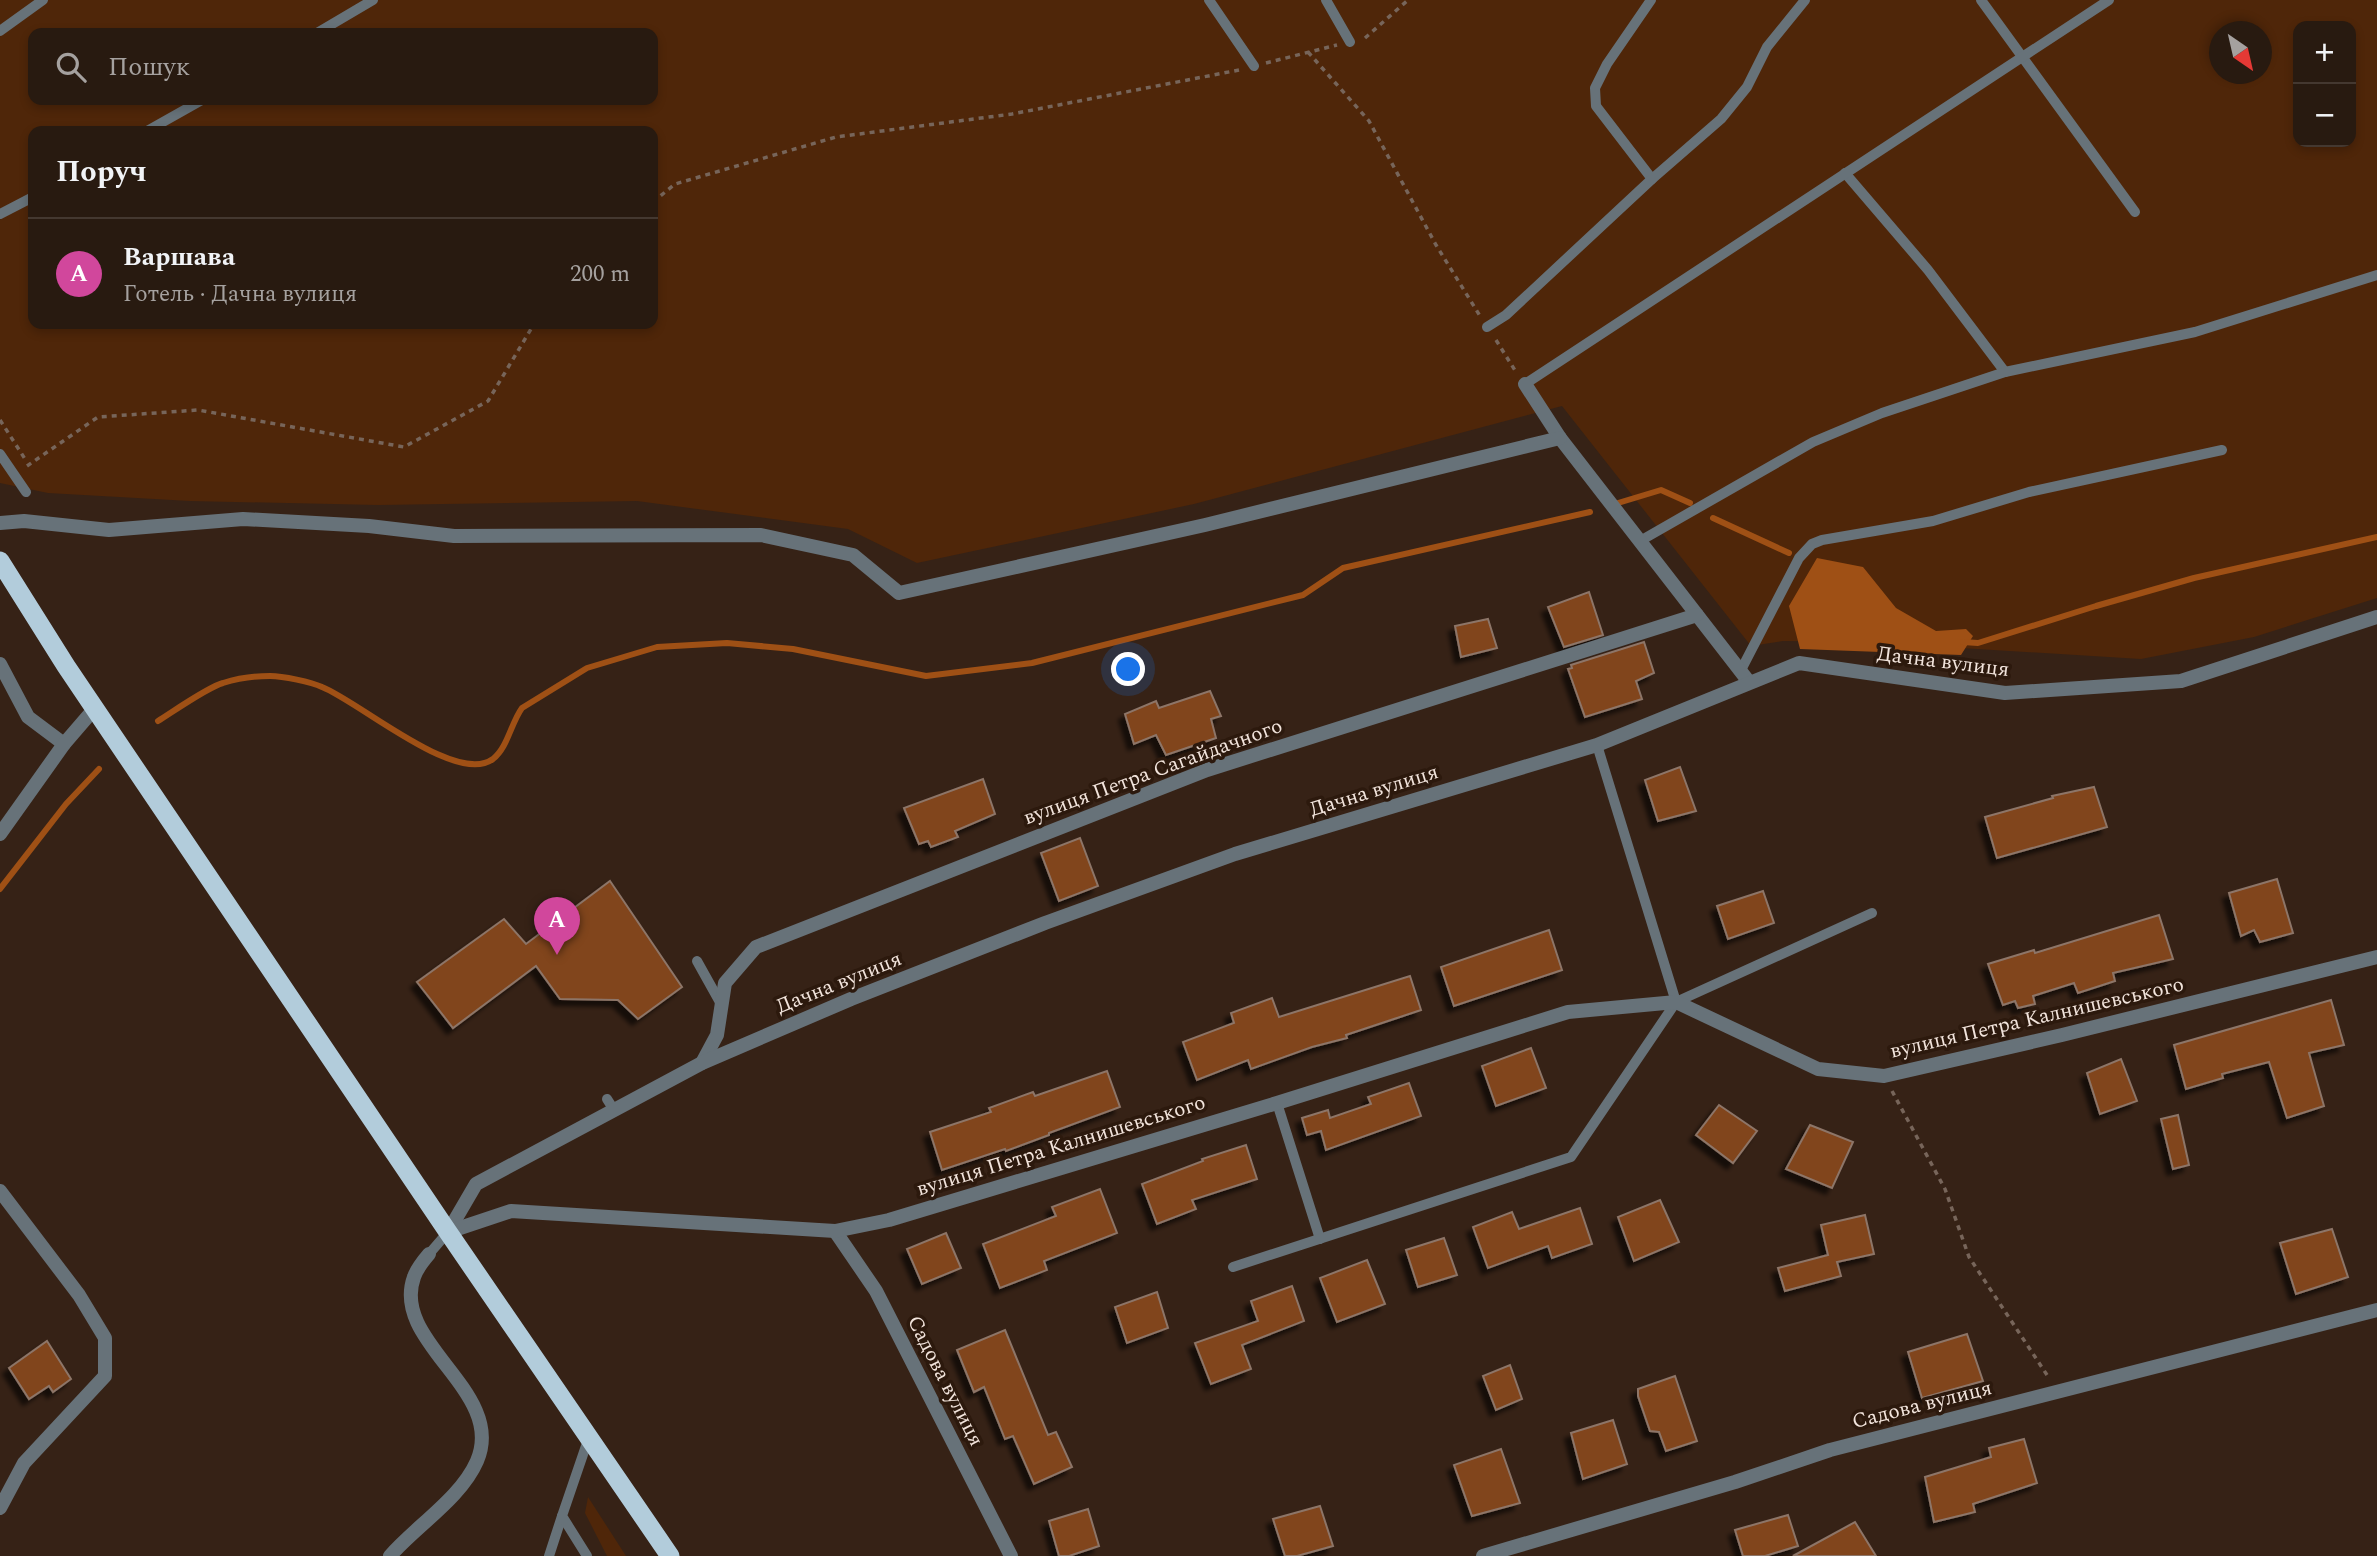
<!DOCTYPE html>
<html lang="uk">
<meta charset="utf-8">
<style>
:root{--surface:#281a10;--page:#34271e;--text:#f1f3f6;--muted:#a5a19f;--line:#443830;--accent:#d93025}
body{margin:0;font-family:Spectral,serif;background:var(--page);color:var(--text)}
.controls{position:absolute;right:21px;top:21px;display:grid;overflow:hidden;border-radius:14px;box-shadow:0 4px 10px #0003}
.controls button{width:63px;height:63px;display:grid;place-items:center;padding:0;border:0;border-bottom:2px solid var(--line);background:var(--surface);color:var(--text);font:35px sans-serif}
.compass{position:absolute;left:2209px;top:21px;width:63px;height:63px;border-radius:50%;background:var(--surface);box-shadow:0 4px 10px #0003;rotate:146deg}
.you{position:absolute;left:1129px;top:670px;width:24px;height:24px;margin:-18px;border:5px solid #fff;border-radius:50%;background:#1a73e8;box-shadow:0 0 0 10px #1a73e833}
.badge{display:grid;place-items:center;width:46px;height:46px;border-radius:50%;background:var(--accent);color:#fff;font-size:23px;font-weight:700}
.pin{position:absolute;translate:-50% -58px;filter:drop-shadow(0 2px 4px #0008)}
.pin::after{content:'';position:absolute;top:37px;width:24px;height:21px;background:inherit;clip-path:polygon(0 0,100% 0,50% 100%)}
.list{margin:0;padding:0;list-style:none}
h2{display:flex;justify-content:space-between;align-items:center;height:91px;margin:0;padding:0 28px;font-size:30px}
h2 small{font-size:23px;font-weight:400;color:var(--muted)}
.list li{display:grid;grid-template-columns:46px 1fr auto;gap:21px;align-items:center;box-sizing:border-box;height:112px;padding:0 28px;border-top:2px solid var(--line)}
.list b{display:block;font-size:26px;white-space:nowrap}
.list p{margin:0;font-size:23px;white-space:nowrap;color:var(--muted)}
.list em{font-size:23px;font-style:normal;color:var(--muted)}
.icon{flex:none;width:38px;height:38px;fill:none;stroke:currentColor;stroke-width:2;stroke-linecap:round;stroke-linejoin:round}
.map{position:relative;flex:none;width:2377px;height:1556px;overflow:hidden}
.search{position:absolute;background:var(--surface);box-shadow:0 4px 10px #0003;left:28px;top:28px;width:630px;height:77px;display:flex;align-items:center;gap:18px;box-sizing:border-box;padding:0 24px;border-radius:14px;color:var(--muted);font-size:26px}
.panel{position:absolute;background:var(--surface);box-shadow:0 4px 10px #0003;left:28px;top:126px;width:630px;height:203px;border-radius:14px}
.map>svg:first-child{display:block}
</style>
<div class="map">
<svg width="2377" height="1556" viewBox="0 0 2377 1556">
<defs>
<filter id="shadow"><feDropShadow dx="-6" dy="6" stdDeviation="2" flood-color="#0009"/></filter>
</defs>
<rect width="100%" height="100%" fill="#362216"/>
<g fill="#4f2609" fill-rule="evenodd">
<path d="M0 0H2377V598L2254 637 2141 659 1863 642 1783 641 1751 646 1562 406 1194 504 917 563 848 529 637 501 378 505 190 501 48 493 0 483ZM2298 26H2351V142H2298ZM2220 32H2262V74H2220ZM33 33H653V100H33ZM33 131H653V324H33Z"/>
<polygon points="588,1497 626,1556 607,1556 585,1513"/>
</g>
<polygon fill="#9f5015" points="1817,558 1863,567 1896,608 1936,631 1966,629 1973,636 1961,655 1800,649 1789,606"/>
<g fill="none" stroke-linecap="round" stroke-linejoin="round">
<g stroke="#9f5015" stroke-width="6">
<polyline points="1618,503 1661,490 1690,503"/>
<polyline points="1713,518 1789,553"/>
<polyline points="1963,642 1978,643 2096,606 2194,578 2377,537"/>
<path d="M158 721C174 711 208 687 223 683 236 679 256 676 270 676 283 676 311 682 322 687 360 702 456 786 493 759 508 747 511 723 522 708L587 668 657 647 727 643 793 649 926 676 1032 663 1303 595 1343 568 1590 512"/>
<polyline points="0,889 66,804 99,769"/>
</g>
</g>
<g fill="#81441b" stroke="#8d7567" stroke-width="2" filter="url(#shadow)">
<polygon points="1589,592 1603,635 1564,647 1548,607"/>
<polygon points="1488,619 1497,648 1461,657 1455,626"/>
<polygon points="1644,642 1654,673 1636,681 1642,699 1585,717 1568,669 1572,668 1571,665"/>
<polygon points="1210,691 1221,716 1211,719 1216,738 1166,755 1156,735 1134,744 1125,714 1156,701 1159,708"/>
<polygon points="1680,767 1696,811 1658,821 1645,780"/>
<polygon points="983,779 995,814 955,831 958,837 931,847 928,841 919,844 904,808"/>
<polygon points="2094,787 2107,827 1997,858 1985,817 2053,798 2052,796"/>
<polygon points="1080,838 1098,886 1059,901 1041,853"/>
<polygon points="2277,879 2293,933 2260,942 2254,930 2241,936 2229,893"/>
<polygon points="610,881 682,987 638,1019 618,1000 560,999 536,966 453,1028 417,982 504,919 526,944"/>
<polygon points="1763,891 1774,923 1728,939 1717,906"/>
<polygon points="2159,915 2173,959 2113,973 2115,981 2078,993 2074,983 2033,996 2035,1004 2018,1008 2015,1001 2003,1005 1988,964 2034,950 2035,953"/>
<polygon points="1549,930 1562,970 1454,1006 1441,967"/>
<polygon points="1410,976 1421,1010 1346,1035 1347,1038 1312,1047 1251,1069 1248,1060 1197,1080 1183,1042 1234,1023 1231,1013 1272,998 1279,1017"/>
<polygon points="2331,1000 2344,1045 2309,1053 2324,1106 2287,1118 2269,1062 2222,1074 2223,1078 2186,1089 2174,1045"/>
<polygon points="1531,1048 1546,1088 1496,1106 1482,1066"/>
<polygon points="2121,1059 2137,1101 2100,1114 2087,1073"/>
<polygon points="1107,1071 1120,1107 1049,1133 1049,1135 1006,1151 1005,1149 942,1170 930,1132 991,1112 989,1108 1033,1092 1035,1096"/>
<polygon points="1409,1083 1421,1116 1326,1150 1321,1131 1307,1135 1302,1118 1328,1110 1330,1118 1371,1104 1368,1097"/>
<polygon points="1719,1105 1757,1131 1733,1163 1696,1135"/>
<polygon points="2178,1115 2189,1165 2173,1169 2161,1119"/>
<polygon points="1810,1125 1853,1142 1832,1188 1786,1169"/>
<polygon points="1246,1145 1257,1179 1192,1200 1196,1209 1157,1224 1142,1184 1203,1161 1202,1159"/>
<polygon points="1100,1189 1117,1233 1044,1261 1047,1270 1000,1288 983,1244 1056,1216 1052,1207"/>
<polygon points="1660,1200 1679,1242 1634,1261 1618,1217"/>
<polygon points="1580,1208 1592,1244 1552,1258 1548,1246 1488,1268 1473,1227 1512,1212 1519,1229"/>
<polygon points="1865,1215 1874,1254 1837,1262 1841,1276 1785,1291 1778,1268 1828,1255 1821,1225"/>
<polygon points="2332,1229 2348,1277 2296,1294 2280,1243"/>
<polygon points="946,1233 961,1268 922,1284 907,1249"/>
<polygon points="1444,1238 1457,1275 1418,1287 1406,1250"/>
<polygon points="1367,1260 1385,1304 1337,1322 1320,1278"/>
<polygon points="1292,1286 1304,1321 1242,1345 1251,1369 1211,1384 1195,1343 1258,1321 1251,1301"/>
<polygon points="1157,1292 1168,1328 1127,1343 1115,1307"/>
<polygon points="1005,1330 1048,1435 1056,1432 1072,1467 1034,1484 1013,1436 1005,1439 984,1387 974,1392 957,1350"/>
<polygon points="1967,1334 1983,1381 1922,1398 1908,1352"/>
<polygon points="47,1341 71,1379 53,1392 49,1386 29,1399 9,1368"/>
<polygon points="1510,1365 1522,1399 1496,1410 1483,1376"/>
<polygon points="1675,1376 1697,1441 1666,1451 1659,1432 1650,1431 1638,1396 1638,1389"/>
<polygon points="1613,1420 1627,1464 1583,1479 1571,1433"/>
<polygon points="2024,1439 2037,1483 1973,1504 1975,1512 1934,1522 1925,1477 1991,1457 1989,1448"/>
<polygon points="1501,1449 1520,1503 1472,1516 1454,1465"/>
<polygon points="1320,1506 1333,1546 1297,1556 1285,1556 1273,1519"/>
<polygon points="1088,1509 1099,1546 1069,1556 1059,1556 1049,1521"/>
<polygon points="1788,1515 1798,1546 1765,1556 1743,1556 1735,1530"/>
<polygon points="1855,1522 1876,1556 1793,1556"/>
</g>
<g fill="none" stroke-linecap="round" stroke-linejoin="round">
<g stroke="#77655a" stroke-width="3.5" stroke-dasharray="5 5" stroke-linecap="butt">
<polyline points="1365,38 1408,0"/>
<polyline points="1308,52 1369,121 1436,245 1480,316"/>
<polyline points="1266,63 1337,45"/>
<polyline points="653,202 675,184 836,137 1012,114 1239,70"/>
<polyline points="1496,340 1516,372"/>
<polyline points="0,420 25,459"/>
<polyline points="27,466 98,417 198,410 404,447 488,401 534,324"/>
<polyline points="1892,1091 1945,1189 1969,1257 2049,1378"/>
</g>
<g stroke="#677279" stroke-width="10">
<polyline points="1209,0 1254,66"/>
<polyline points="1326,0 1350,42"/>
<polyline points="1651,0 1607,64 1595,88 1596,106 1652,179"/>
<polyline points="1981,0 2135,212"/>
<polyline points="0,31 43,0"/>
<polyline points="317,33 373,0"/>
<polyline points="147,131 202,100"/>
<polyline points="1845,173 1928,270 2005,372"/>
<polyline points="0,214 33,197"/>
<polyline points="1487,327 1506,315 1652,179 1721,119 1747,87 1767,47 1805,0"/>
<polyline points="1525,384 2109,0"/>
<polyline points="0,454 26,492"/>
<polyline points="1640,541 1813,442 1882,413 2005,372 2195,332 2377,275"/>
<polyline points="1740,672 1799,558 1812,544 1822,540 1933,521 2029,492 2222,450"/>
<polyline points="1597,745 1676,1002"/>
<polyline points="697,961 721,1004"/>
<polyline points="1676,1002 1872,913"/>
<polyline points="607,1099 614,1110"/>
<polyline points="1277,1103 1320,1239"/>
<polyline points="429,1254 448,1232"/>
<polyline points="1233,1267 1571,1157 1676,1002"/>
<polyline points="549,1556 562,1516"/>
<polyline points="587,1556 562,1516 589,1437"/>
</g>
<g stroke="#677279" stroke-width="14">
<polyline points="1525,384 1560,438 1749,682"/>
<polyline points="0,523 24,521 109,530 243,519 369,526 454,536 761,535 853,555 899,593 1205,525 1560,438"/>
<polyline points="0,664 28,717 64,744"/>
<polyline points="0,834 64,744 95,708"/>
<polyline points="702,1063 717,1035 725,983 756,947 1207,770 1697,615"/>
<polyline points="0,1191 79,1295 105,1338 105,1376 24,1463 0,1508"/>
<polyline points="835,1231 876,1291 1011,1556"/>
<polyline points="448,1232 476,1184 702,1063 851,999 1045,923 1235,854 1597,745 1799,663 2005,693 2181,681 2377,617"/>
<polyline points="448,1232 511,1211 835,1231 889,1220 1277,1103 1568,1012 1676,1002 1818,1069 1884,1076 2062,1035 2377,957"/>
<path d="M390 1556C416 1526 461 1498 477 1461 507 1391 390 1343 414 1277 417 1268 423 1261 429 1254"/>
<polyline points="1483,1556 1735,1482 1830,1450 2377,1310"/>
</g>
<polyline stroke="#b2ccdb" stroke-width="19" points="0,561 66,666 448,1232 670,1556"/>
</g>
<g text-anchor="middle" dominant-baseline="central" stroke-width="7" stroke-linejoin="round" paint-order="stroke">
<g font-size="21" fill="#f2e4dc" stroke="#2c190d">
<text transform="translate(1943 662) rotate(7)">Дачна вулиця</text>
<text transform="translate(1153 772) rotate(-20)">вулиця Петра Сагайдачного</text>
<text transform="translate(1374 791) rotate(-17)">Дачна вулиця</text>
<text transform="translate(839 983) rotate(-22)">Дачна вулиця</text>
<text transform="translate(2037 1018) rotate(-13)">вулиця Петра Калнишевського</text>
<text transform="translate(1061 1146) rotate(-17)">вулиця Петра Калнишевського</text>
<text transform="translate(945 1381) rotate(63)">Садова вулиця</text>
<text transform="translate(1922 1405) rotate(-14)">Садова вулиця</text>
</g>
</g>
</svg>
<div class="controls">
<button>+</button>
<button>−</button>
</div>
<svg class="compass" viewBox="-18 -18 36 36"><path d="M0-13l5 13h-10z" fill="#e53935"/><path d="M0 13l5-13h-10z" fill="#a5a19f"/></svg>
<div class="you"></div>
<div class="pin badge" style="left:557px;top:955px;background:#d1479c">A</div>
<div class="search"><svg class="icon" aria-label="search" viewBox="0 0 24 24"><circle cx="10" cy="10" r="6"/><path d="M15 15l6 6"/></svg>Пошук</div>
<section class="panel">
<h2>Поруч<small></small></h2>
<ul class="list">
<li><span class="badge" style="background:#d1479c">A</span><div><b>Варшава</b><p>Готель · Дачна вулиця</p></div><em>200 m</em></li>
</ul>
</section>
</div>
